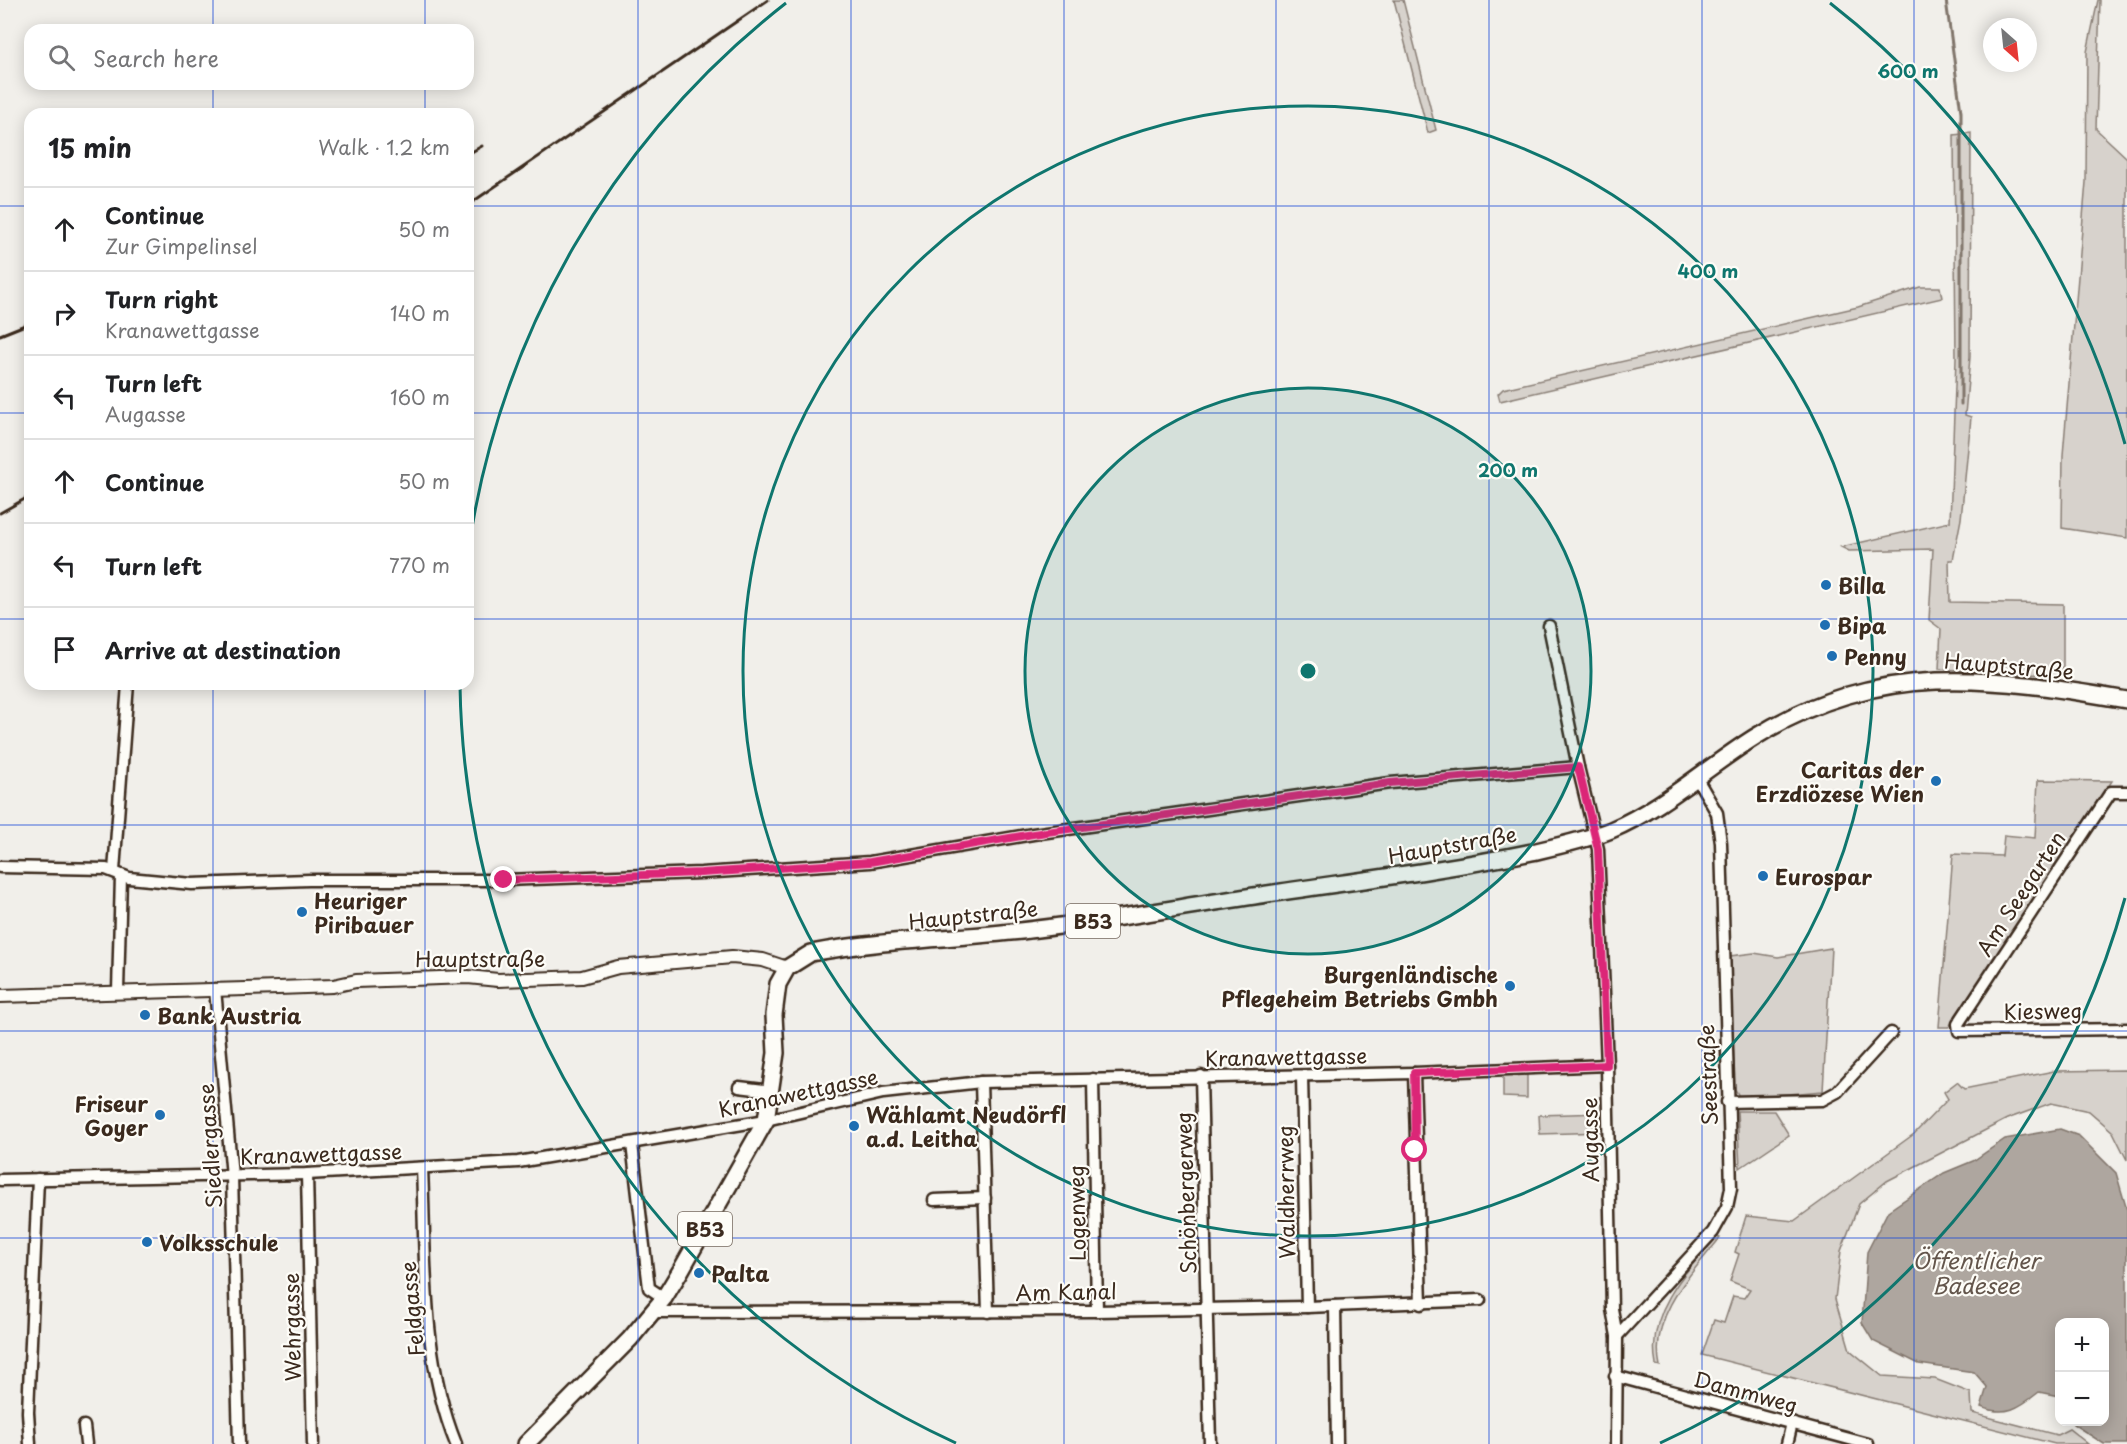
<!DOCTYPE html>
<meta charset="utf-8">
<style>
:root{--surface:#fff;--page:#f6f6f6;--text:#202124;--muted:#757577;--line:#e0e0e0}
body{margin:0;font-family:"Playpen Sans",sans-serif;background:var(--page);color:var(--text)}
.controls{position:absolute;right:18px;bottom:18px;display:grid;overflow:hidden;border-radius:12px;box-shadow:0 3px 15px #0003}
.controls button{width:54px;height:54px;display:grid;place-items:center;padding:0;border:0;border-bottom:2px solid var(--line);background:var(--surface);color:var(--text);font:30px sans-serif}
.compass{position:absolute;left:1983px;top:18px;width:54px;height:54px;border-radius:50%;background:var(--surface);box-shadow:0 3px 15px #0003;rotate:153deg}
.stop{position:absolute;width:18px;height:18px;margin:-14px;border:4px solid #db2777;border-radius:50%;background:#fff}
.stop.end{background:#db2777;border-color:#fff;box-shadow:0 2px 6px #0008}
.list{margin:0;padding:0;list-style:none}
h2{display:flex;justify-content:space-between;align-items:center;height:78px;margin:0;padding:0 24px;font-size:26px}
h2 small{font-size:20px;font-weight:400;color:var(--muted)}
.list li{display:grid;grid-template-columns:39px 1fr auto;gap:18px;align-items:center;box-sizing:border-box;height:84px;padding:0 24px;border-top:2px solid var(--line)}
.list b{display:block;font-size:22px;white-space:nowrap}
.list p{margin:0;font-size:20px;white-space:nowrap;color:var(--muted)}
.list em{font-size:20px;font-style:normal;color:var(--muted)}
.icon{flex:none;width:33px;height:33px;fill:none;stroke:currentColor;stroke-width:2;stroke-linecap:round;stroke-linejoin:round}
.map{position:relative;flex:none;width:2127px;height:1444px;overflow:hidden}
.search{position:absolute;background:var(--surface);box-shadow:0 3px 15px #0003;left:24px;top:24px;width:450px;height:66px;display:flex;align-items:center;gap:15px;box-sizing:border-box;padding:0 21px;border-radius:18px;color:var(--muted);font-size:22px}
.panel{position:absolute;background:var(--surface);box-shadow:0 3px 15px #0003;left:24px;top:108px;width:450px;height:582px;border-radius:18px}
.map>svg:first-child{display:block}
</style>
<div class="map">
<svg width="2127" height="1444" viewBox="0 0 2127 1444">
<rect width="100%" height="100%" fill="#f1efea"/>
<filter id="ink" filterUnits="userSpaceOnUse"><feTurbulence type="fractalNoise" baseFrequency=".0167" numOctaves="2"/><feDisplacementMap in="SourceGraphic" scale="12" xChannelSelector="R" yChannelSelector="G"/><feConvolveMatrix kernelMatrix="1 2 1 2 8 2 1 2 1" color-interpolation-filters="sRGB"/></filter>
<g filter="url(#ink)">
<g fill="#d7d2cc" stroke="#897e75" stroke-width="1.5">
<polygon points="1394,0 1403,0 1436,130 1428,133"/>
<polygon points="2098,0 2100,0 2096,129 2127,158 2127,538 2062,528 2063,455 2086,182 2087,52"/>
<polygon points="1971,133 1970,357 1965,415 1971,417 1961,519 1953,560 1949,560 1950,602 2063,604 2063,676 1939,669 1941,629 1929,620 1933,549 1849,551 1841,547 1950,522 1956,359 1954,135"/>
<polygon points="1920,287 1940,287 1942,298 1500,401 1498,394 1503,389 1858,307"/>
<polygon points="2038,780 2112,781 1949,1027 1939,1027 1953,854 2002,856 2004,835 2035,838"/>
<polygon points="1831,948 1823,1091 1740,1098 1735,1089 1730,956 1754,953 1778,957"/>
<polygon points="2127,1070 2127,1160 2113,1132 2089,1111 2051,1103 2007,1119 1887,1181 1859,1204 1841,1251 1835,1299 1850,1350 1882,1376 1935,1379 1971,1393 1972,1413 2057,1435 2069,1429 2088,1444 2055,1444 1702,1355 1714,1320 1724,1323 1733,1296 1744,1298 1750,1289 1730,1281 1739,1254 1735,1252 1746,1216 1794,1221 1914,1134 1948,1099 1944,1092 1957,1082 1964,1089 2054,1071"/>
<polygon points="1527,1073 1527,1098 1503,1097 1503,1074"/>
<polygon points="1737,1111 1774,1111 1789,1135 1740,1168"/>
<polygon points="1603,1113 1603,1132 1540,1134 1539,1115"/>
<path d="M1717 1237 1720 1238C1691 1274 1649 1316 1660 1366L1656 1365C1646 1313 1684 1273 1717 1237Z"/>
</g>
<path fill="#aea69f" stroke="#80746b" stroke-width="1.5" d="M2060 1129 2079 1136 2116 1173 2127 1210V1444H2104L2073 1424V1422H2104V1322H2060L2059 1396 2039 1392C2019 1408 2006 1417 1981 1407L1987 1387 1974 1372 1919 1364 1873 1341 1862 1323 1867 1252 1888 1211 1944 1173 1973 1161 2005 1139Z"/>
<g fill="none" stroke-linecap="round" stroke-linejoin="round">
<polyline stroke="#80746b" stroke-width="3" points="1946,0 1961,112 1961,404"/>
<g stroke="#3b2a1e" stroke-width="15">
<g id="minor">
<polyline points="1549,626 1578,767"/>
<polyline points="2127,792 2111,792 1958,1024 1959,1031 2127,1029"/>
<polyline points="0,867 106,869 129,878 192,884 309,880 504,880 701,873 870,862 1033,834 1390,783 1578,767 1598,849 1607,1065 1612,1309 1617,1336 1616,1444"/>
<polyline points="114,871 128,684"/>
<polyline points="215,989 232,1176 239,1444"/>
<polyline points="118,991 121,876"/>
<polyline points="1414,1073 1421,1304"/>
<polyline points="1201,1076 1210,1444"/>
<polyline points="1302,1076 1307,1307"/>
<polyline points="1093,1079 1097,1311"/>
<polyline points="981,1082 988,1312"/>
<polyline points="739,1087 772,1091"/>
<polyline points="1727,1102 1822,1100 1837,1092 1891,1033"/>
<polyline points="632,1144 649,1288 664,1298"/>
<path d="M422 1168C426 1259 421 1358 456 1444"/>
<polyline points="307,1174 313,1444"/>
<polyline points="0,1180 307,1174 518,1162 766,1120 883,1093 981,1082 1414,1073 1607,1065"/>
<polyline points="934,1200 985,1198"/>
<polyline points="1335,1306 1337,1444"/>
<polyline points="653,1312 1097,1311 1307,1307 1480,1300"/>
<polyline points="1617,1336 1713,1232 1727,1207 1731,1188 1721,843 1717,813 1696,777"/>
<polyline points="1615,1376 1868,1444"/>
<polyline points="84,1426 86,1444"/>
<polyline points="30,1444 28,1412 38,1179"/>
<polyline points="1787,1444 1792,1423"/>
</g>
</g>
<g stroke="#3b2a1e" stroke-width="16">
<polyline id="tertiary" points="0,996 278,988 333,986 356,981 468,977 498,980 582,977 618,967 732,957 763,960 787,968"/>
</g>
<g stroke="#3b2a1e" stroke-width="20">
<path id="primary" d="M526 1444 630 1339 664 1298 681 1270 766 1120 776 1053 774 1015 778 984 787 968 811 953C885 939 962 939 1037 929 1109 920 1181 907 1254 896 1346 882 1440 871 1532 852 1558 846 1586 840 1611 830 1663 808 1707 767 1755 737 1879 660 1991 677 2127 700"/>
</g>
<use href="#minor" stroke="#fdfcf7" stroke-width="10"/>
<use href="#tertiary" stroke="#fdfcf7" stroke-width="12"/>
<use href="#primary" stroke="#fdfcf7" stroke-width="15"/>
<g stroke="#3b2a1e" stroke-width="3">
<polyline points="468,154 482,146"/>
<polyline points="468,205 768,0"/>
<polyline points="0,335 30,323"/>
<polyline points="0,513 30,496"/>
</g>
</g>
</g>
<g fill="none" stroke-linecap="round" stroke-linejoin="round" filter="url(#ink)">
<polyline stroke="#db2777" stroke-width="8" points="504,880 701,873 870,862 1033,834 1390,783 1578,767 1598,849 1607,1065 1414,1073 1415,1150"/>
</g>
<path fill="none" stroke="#1d4ed8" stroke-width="1.5" stroke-opacity="0.55" d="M213 0V30M425 0V30M638 0V1444M851 0V1444M1064 0V1444M1276 0V1444M1489 0V1444M1702 0V1444M1914 0V1444M213 84V114M425 84V114M0 206H30M468 206H2127M0 413H30M468 413H2127M0 619H30M468 619H2127M213 684V1444M425 684V1444M0 825H2127M0 1031H2127M0 1238H2127"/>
<circle cx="1308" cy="671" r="283" fill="#0f766e" fill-opacity=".12"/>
<g fill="none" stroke="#0f766e" stroke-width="3">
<circle cx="1308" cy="671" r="283"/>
<circle cx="1308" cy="671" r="565"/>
<path d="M2125 898A848 848 0 0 1 1660 1443M956 1443A848 848 0 0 1 460 686M468 553A848 848 0 0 1 786 3M1830 3A848 848 0 0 1 2125 444"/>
</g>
<g fill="#1f6fb2" stroke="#fdfcf7" stroke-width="2">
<circle cx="1826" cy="585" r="6"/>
<circle cx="1825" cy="625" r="6"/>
<circle cx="1832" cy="656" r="6"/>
<circle cx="1936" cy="781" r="6"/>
<circle cx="1763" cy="876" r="6"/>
<circle cx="302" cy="912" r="6"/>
<circle cx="1510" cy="986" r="6"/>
<circle cx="145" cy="1015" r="6"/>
<circle cx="160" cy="1115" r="6"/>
<circle cx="854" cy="1126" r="6"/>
<circle cx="147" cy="1242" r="6"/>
<circle cx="699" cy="1273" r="6"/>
</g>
<g text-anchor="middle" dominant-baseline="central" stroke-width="4.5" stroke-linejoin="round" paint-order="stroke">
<g fill="#fdfcf7" stroke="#75695f" stroke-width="1.5">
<rect x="1066" y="904" width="54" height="34" rx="4.5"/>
<rect x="678" y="1212" width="54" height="34" rx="4.5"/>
</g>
<g font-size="20" font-weight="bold" fill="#3b2a1e">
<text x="1093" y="921">B53</text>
<text x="705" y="1229">B53</text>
</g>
<g font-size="21" font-weight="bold" fill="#3b2a1e" stroke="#fdfcf7" text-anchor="start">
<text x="1838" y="585">Billa</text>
<text x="1837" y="625">Bipa</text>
<text x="1844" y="656">Penny</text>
<text x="1924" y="769" text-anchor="end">Caritas der<tspan x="1924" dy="24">Erzdiözese Wien</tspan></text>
<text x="1775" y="876">Eurospar</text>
<text x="314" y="900">Heuriger<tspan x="314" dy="24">Piribauer</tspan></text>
<text x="1498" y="974" text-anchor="end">Burgenländische<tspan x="1498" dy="24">Pflegeheim Betriebs Gmbh</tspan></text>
<text x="157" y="1015">Bank Austria</text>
<text x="148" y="1103" text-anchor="end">Friseur<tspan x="148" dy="24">Goyer</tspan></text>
<text x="866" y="1114">Wählamt Neudörfl<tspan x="866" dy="24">a.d. Leitha</tspan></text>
<text x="159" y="1242">Volksschule</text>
<text x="711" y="1273">Palta</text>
</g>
<g font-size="21" fill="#3b2a1e" stroke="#fdfcf7">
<text transform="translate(2009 665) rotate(5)">Hauptstraße</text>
<text transform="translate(1452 844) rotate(-10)">Hauptstraße</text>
<text transform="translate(2020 893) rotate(-57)">Am Seegarten</text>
<text transform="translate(973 914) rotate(-6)">Hauptstraße</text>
<text x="480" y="958">Hauptstraße</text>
<text transform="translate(2043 1010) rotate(-1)">Kiesweg</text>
<text transform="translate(1286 1056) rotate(-1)">Kranawettgasse</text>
<text transform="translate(1707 1075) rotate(-92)">Seestraße</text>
<text transform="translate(798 1092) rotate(-12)">Kranawettgasse</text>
<text transform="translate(1589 1140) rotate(-91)">Augasse</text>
<text transform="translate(209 1146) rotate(-94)">Siedlergasse</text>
<text transform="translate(321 1153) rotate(-2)">Kranawettgasse</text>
<text transform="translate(1285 1192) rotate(-91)">Waldherrweg</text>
<text transform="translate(1185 1193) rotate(-92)">Schönbergerweg</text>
<text transform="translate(1076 1213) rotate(-91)">Logenweg</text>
<text transform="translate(1066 1291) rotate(-1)">Am Kanal</text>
<text transform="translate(411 1309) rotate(-95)">Feldgasse</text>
<text transform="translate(291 1327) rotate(-91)">Wehrgasse</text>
<text transform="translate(1746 1391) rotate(15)">Dammweg</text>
</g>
<g font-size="22" font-style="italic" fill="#63554b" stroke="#fdfcf7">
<text x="1976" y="1259">Öffentlicher<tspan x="1976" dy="25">Badesee</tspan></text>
</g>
</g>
<circle cx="1308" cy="671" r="9" fill="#0f766e" stroke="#fdfcf7" stroke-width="3"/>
<g font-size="18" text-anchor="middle" font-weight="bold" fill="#0f766e" stroke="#fdfcf7" stroke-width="4.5" stroke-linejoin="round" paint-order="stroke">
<text x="1908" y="78">600 m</text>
<text x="1708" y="278">400 m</text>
<text x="1508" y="477">200 m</text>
</g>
</svg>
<div class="controls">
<button>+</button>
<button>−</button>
</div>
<svg class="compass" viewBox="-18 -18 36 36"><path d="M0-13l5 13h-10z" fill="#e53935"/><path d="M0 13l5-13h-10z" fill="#757577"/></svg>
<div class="stop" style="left:1415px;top:1150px"></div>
<div class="stop end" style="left:504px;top:880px"></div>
<div class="search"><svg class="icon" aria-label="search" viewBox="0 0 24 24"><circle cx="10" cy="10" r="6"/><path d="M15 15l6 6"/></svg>Search here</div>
<section class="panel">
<h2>15 min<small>Walk · 1.2 km</small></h2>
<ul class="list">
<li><svg class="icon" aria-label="ahead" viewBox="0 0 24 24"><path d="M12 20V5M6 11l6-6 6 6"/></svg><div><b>Continue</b><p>Zur Gimpelinsel</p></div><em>50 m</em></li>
<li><svg class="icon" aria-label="right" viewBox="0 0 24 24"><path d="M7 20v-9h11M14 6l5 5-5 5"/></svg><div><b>Turn right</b><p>Kranawettgasse</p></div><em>140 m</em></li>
<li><svg class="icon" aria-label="left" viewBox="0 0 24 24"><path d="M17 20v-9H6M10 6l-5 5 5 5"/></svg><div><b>Turn left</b><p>Augasse</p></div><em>160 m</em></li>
<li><svg class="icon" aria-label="ahead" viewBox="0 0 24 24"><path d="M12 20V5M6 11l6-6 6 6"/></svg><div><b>Continue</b></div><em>50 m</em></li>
<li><svg class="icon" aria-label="left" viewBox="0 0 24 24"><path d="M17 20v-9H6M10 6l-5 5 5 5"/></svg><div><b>Turn left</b></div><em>770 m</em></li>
<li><svg class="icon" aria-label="arrive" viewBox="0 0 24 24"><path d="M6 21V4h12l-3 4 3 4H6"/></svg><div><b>Arrive at destination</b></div></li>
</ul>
</section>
</div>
